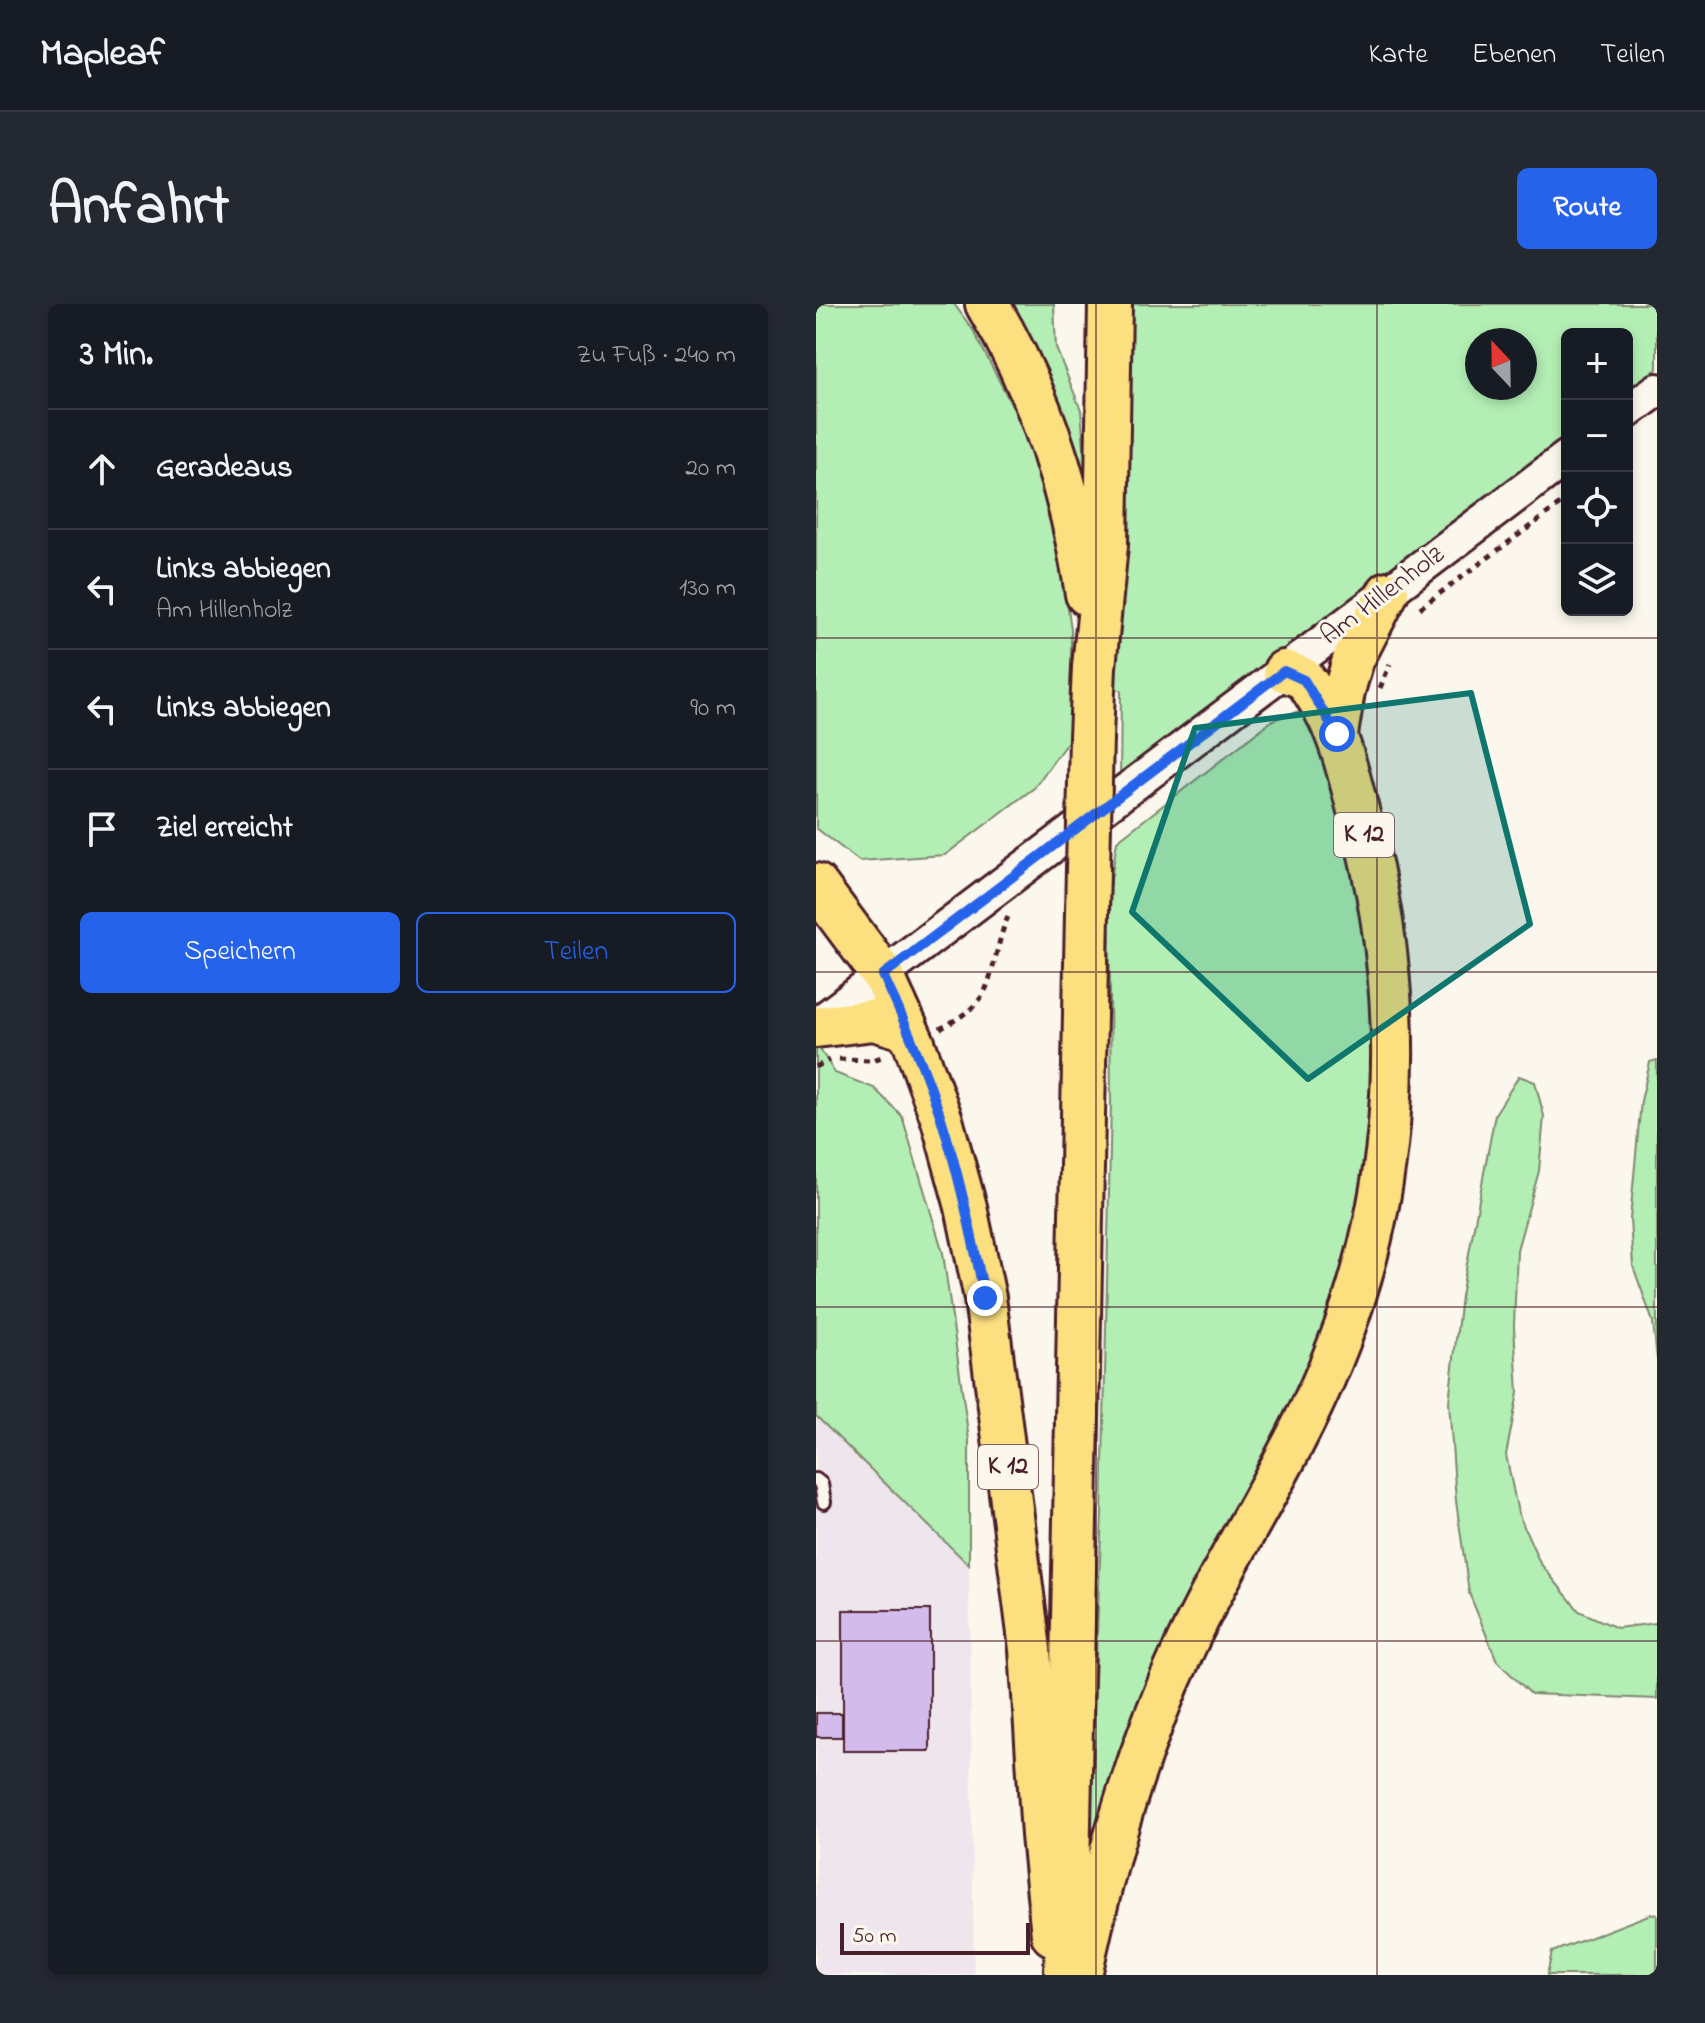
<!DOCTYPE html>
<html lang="de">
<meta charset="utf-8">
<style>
:root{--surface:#171b24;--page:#242831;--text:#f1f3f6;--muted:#9ea1a6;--line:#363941;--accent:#2563eb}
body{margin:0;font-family:"Indie Flower",sans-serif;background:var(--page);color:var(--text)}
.controls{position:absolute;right:24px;top:24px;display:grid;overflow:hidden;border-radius:12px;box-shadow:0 4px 12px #0003}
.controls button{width:72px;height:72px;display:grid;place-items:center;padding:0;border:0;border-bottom:2px solid var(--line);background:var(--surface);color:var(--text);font:40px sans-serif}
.compass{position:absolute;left:649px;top:24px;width:72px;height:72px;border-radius:50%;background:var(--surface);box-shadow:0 4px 12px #0003;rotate:338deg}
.scale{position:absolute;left:24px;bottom:20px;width:190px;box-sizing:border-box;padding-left:8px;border:4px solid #4a1f2b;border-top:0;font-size:22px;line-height:28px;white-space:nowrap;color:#4a1f2b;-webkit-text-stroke:6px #fbf7ec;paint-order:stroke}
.stop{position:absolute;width:24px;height:24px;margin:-18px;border:6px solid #2563eb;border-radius:50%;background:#fff}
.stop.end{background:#2563eb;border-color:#fff;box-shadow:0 2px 8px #0008}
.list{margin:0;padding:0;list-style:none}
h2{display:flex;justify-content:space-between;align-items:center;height:104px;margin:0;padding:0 32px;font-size:34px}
h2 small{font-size:26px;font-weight:400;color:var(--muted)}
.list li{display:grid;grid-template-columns:52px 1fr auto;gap:24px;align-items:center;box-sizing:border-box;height:120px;padding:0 32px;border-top:2px solid var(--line)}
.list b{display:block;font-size:30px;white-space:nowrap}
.list p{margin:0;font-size:26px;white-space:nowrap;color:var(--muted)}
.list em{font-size:26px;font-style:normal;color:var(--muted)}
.actions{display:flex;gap:16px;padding:24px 32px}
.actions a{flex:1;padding:18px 0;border:2px solid var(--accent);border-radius:12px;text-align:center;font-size:28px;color:var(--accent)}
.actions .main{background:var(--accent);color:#fff}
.icon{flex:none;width:44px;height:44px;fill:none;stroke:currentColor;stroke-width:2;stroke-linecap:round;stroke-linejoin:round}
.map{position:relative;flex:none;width:841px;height:1671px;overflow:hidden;border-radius:12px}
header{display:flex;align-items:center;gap:48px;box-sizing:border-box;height:112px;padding:0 40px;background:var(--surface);border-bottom:2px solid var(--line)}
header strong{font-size:38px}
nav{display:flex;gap:44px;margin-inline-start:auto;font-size:28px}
.intro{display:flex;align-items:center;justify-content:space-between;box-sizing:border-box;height:192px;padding:0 48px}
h1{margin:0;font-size:56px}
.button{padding:20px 36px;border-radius:12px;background:var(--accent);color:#fff;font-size:28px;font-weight:700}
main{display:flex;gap:48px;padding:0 48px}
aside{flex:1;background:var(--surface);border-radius:12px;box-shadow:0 4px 12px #0003}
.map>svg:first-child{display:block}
</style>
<header>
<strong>Mapleaf</strong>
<nav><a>Karte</a><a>Ebenen</a><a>Teilen</a></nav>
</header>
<div class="intro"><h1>Anfahrt</h1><a class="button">Route</a></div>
<main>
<aside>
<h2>3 Min.<small>Zu Fuß · 240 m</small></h2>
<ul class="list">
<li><svg class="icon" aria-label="ahead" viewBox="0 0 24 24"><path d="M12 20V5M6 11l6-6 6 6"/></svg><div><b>Geradeaus</b></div><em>20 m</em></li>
<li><svg class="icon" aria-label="left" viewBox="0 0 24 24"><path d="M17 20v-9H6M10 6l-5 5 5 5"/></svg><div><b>Links abbiegen</b><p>Am Hillenholz</p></div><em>130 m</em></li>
<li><svg class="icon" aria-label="left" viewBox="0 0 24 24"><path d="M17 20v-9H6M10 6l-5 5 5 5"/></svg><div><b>Links abbiegen</b></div><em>90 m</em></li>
<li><svg class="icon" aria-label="arrive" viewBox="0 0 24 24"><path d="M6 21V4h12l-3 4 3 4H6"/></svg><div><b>Ziel erreicht</b></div></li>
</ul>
<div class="actions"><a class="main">Speichern</a><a>Teilen</a></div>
</aside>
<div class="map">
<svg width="841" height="1671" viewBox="0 0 841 1671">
<rect width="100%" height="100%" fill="#fbf7ec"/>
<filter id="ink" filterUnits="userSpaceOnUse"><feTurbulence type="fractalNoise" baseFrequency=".0125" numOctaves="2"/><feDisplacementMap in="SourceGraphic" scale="16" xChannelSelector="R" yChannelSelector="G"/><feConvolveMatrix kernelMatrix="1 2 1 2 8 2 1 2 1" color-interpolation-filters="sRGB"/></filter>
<g filter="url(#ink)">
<polygon fill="#efe5ec" points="0,1112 153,1261 158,1671 0,1671"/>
<g fill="#b3efb4" stroke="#7e8770" stroke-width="2" fill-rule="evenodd">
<polygon points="0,0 138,0 157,26 206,121 226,177 243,241 255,325 255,433 218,484 129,551 43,557 0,524"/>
<polygon points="188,0 238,0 240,44 265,106 276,243"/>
<path d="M305 0H841V65L811 87V30H751V132L552 282 304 476 305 387 298 383ZM661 36H709V84H661Z"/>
<polygon points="480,408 489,408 494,414 516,487 551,623 567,777 533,979 281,1535 273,1521 286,1208 295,798 293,589 301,537 457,416"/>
<polygon points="0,739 19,769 58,784 86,812 127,949 153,1136 153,1261 0,1112"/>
<polygon points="841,756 841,1056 837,1018 817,962 814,915 825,797 834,758"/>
<polygon points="703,772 719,778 728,812 723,867 701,946 698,1022 702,1089 690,1151 702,1209 724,1259 763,1307 801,1324 841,1319 841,1395 715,1390 681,1357 653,1289 640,1197 633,1098 645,992 679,810"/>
<polygon points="835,1610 841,1610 841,1671 731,1671 736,1648"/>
</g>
<g fill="#d3bbeb" stroke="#4a1f2b" stroke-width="2">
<rect x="27" y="1306" width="87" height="141"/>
<rect x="0" y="1409" width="26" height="24"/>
</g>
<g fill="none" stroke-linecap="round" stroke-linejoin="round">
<g stroke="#4a1f2b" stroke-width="18">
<polyline id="service" points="0,1176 5,1180 8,1198"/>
</g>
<g stroke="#4a1f2b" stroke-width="38">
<g id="tertiary">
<polyline points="811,108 841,86"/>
<polyline points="0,721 751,153"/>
</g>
</g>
<g stroke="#4a1f2b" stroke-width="46">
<g id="primary">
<polyline points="521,430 528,387 537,356 572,288"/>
<polyline points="67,671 98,739 126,816 150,903 169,994 214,1345 226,1531 236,1631"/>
<polyline points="0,723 58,716 92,726"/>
<path d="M265 1671C289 1558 319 1449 368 1345 403 1268 449 1197 486 1122 585 927 600 720 543 510 532 469 524 428 500 392 497 387 492 379 488 375 483 372 474 369 468 367"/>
</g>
</g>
<g stroke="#4a1f2b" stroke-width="48">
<g id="trunk">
<path d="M171 0C224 88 256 189 271 290"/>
<polyline points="275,433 278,363 290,241 294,0"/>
<polyline points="0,581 67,671"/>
<polyline points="250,1671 271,609"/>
</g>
</g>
<g stroke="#4a1f2b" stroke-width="5" stroke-dasharray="6 6" stroke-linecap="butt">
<polyline points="604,304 751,195"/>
<polyline points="564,384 574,360"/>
<path d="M124 725C138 717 154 708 164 695 177 679 181 635 192 613"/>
<polyline points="23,755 57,756 69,752"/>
<polyline points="0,763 13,756"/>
</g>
<use href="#service" stroke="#fbf7ec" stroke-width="12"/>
<use href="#tertiary" stroke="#fbf7ec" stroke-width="32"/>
<use href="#primary" stroke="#fce080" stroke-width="40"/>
<use href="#trunk" stroke="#fce080" stroke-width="42"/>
<g stroke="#4a1f2b" stroke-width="48" stroke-linecap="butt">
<polyline id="trunk-bridge" points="271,609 275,433"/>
</g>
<use href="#trunk-bridge" stroke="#fce080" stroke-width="42"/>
</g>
</g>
<g fill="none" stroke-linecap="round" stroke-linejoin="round" filter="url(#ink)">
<path stroke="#2563eb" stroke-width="10" d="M169 994C156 934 144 873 125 814 109 765 89 718 67 671L468 367 488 376 521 430"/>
</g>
<path fill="#0f766e" fill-opacity="0.2" stroke="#0f766e" stroke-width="6" stroke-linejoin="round" d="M655 389 714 620 492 775 316 608 379 424Z"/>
<path fill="none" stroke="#4a1f2b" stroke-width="2" stroke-opacity="0.55" d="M280 0V1671M561 0V1671M0 334H841M0 668H841M0 1003H841M0 1337H841"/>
<g text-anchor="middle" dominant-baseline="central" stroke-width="6" stroke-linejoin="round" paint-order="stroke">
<g fill="#fbf7ec" stroke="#7f6065" stroke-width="2">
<rect x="518" y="509" width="60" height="44" rx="6"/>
<rect x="162" y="1141" width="60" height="44" rx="6"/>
</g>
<g font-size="26" font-weight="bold" fill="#4a1f2b">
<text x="548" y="531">K 12</text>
<text x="192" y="1163">K 12</text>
</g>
<g font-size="28" fill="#4a1f2b" stroke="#fbf7ec">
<text transform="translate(567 292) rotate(-37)">Am Hillenholz</text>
</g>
</g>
</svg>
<div class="controls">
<button>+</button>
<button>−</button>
<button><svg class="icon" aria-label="locate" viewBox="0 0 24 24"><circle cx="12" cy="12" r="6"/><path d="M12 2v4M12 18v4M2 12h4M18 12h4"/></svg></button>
<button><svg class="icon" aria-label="layers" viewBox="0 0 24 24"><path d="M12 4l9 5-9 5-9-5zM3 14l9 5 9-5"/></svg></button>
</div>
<svg class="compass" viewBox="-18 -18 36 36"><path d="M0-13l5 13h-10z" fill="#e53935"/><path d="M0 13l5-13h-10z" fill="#9ea1a6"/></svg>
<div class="scale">50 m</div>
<div class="stop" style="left:521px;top:430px"></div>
<div class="stop end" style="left:169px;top:994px"></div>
</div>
</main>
